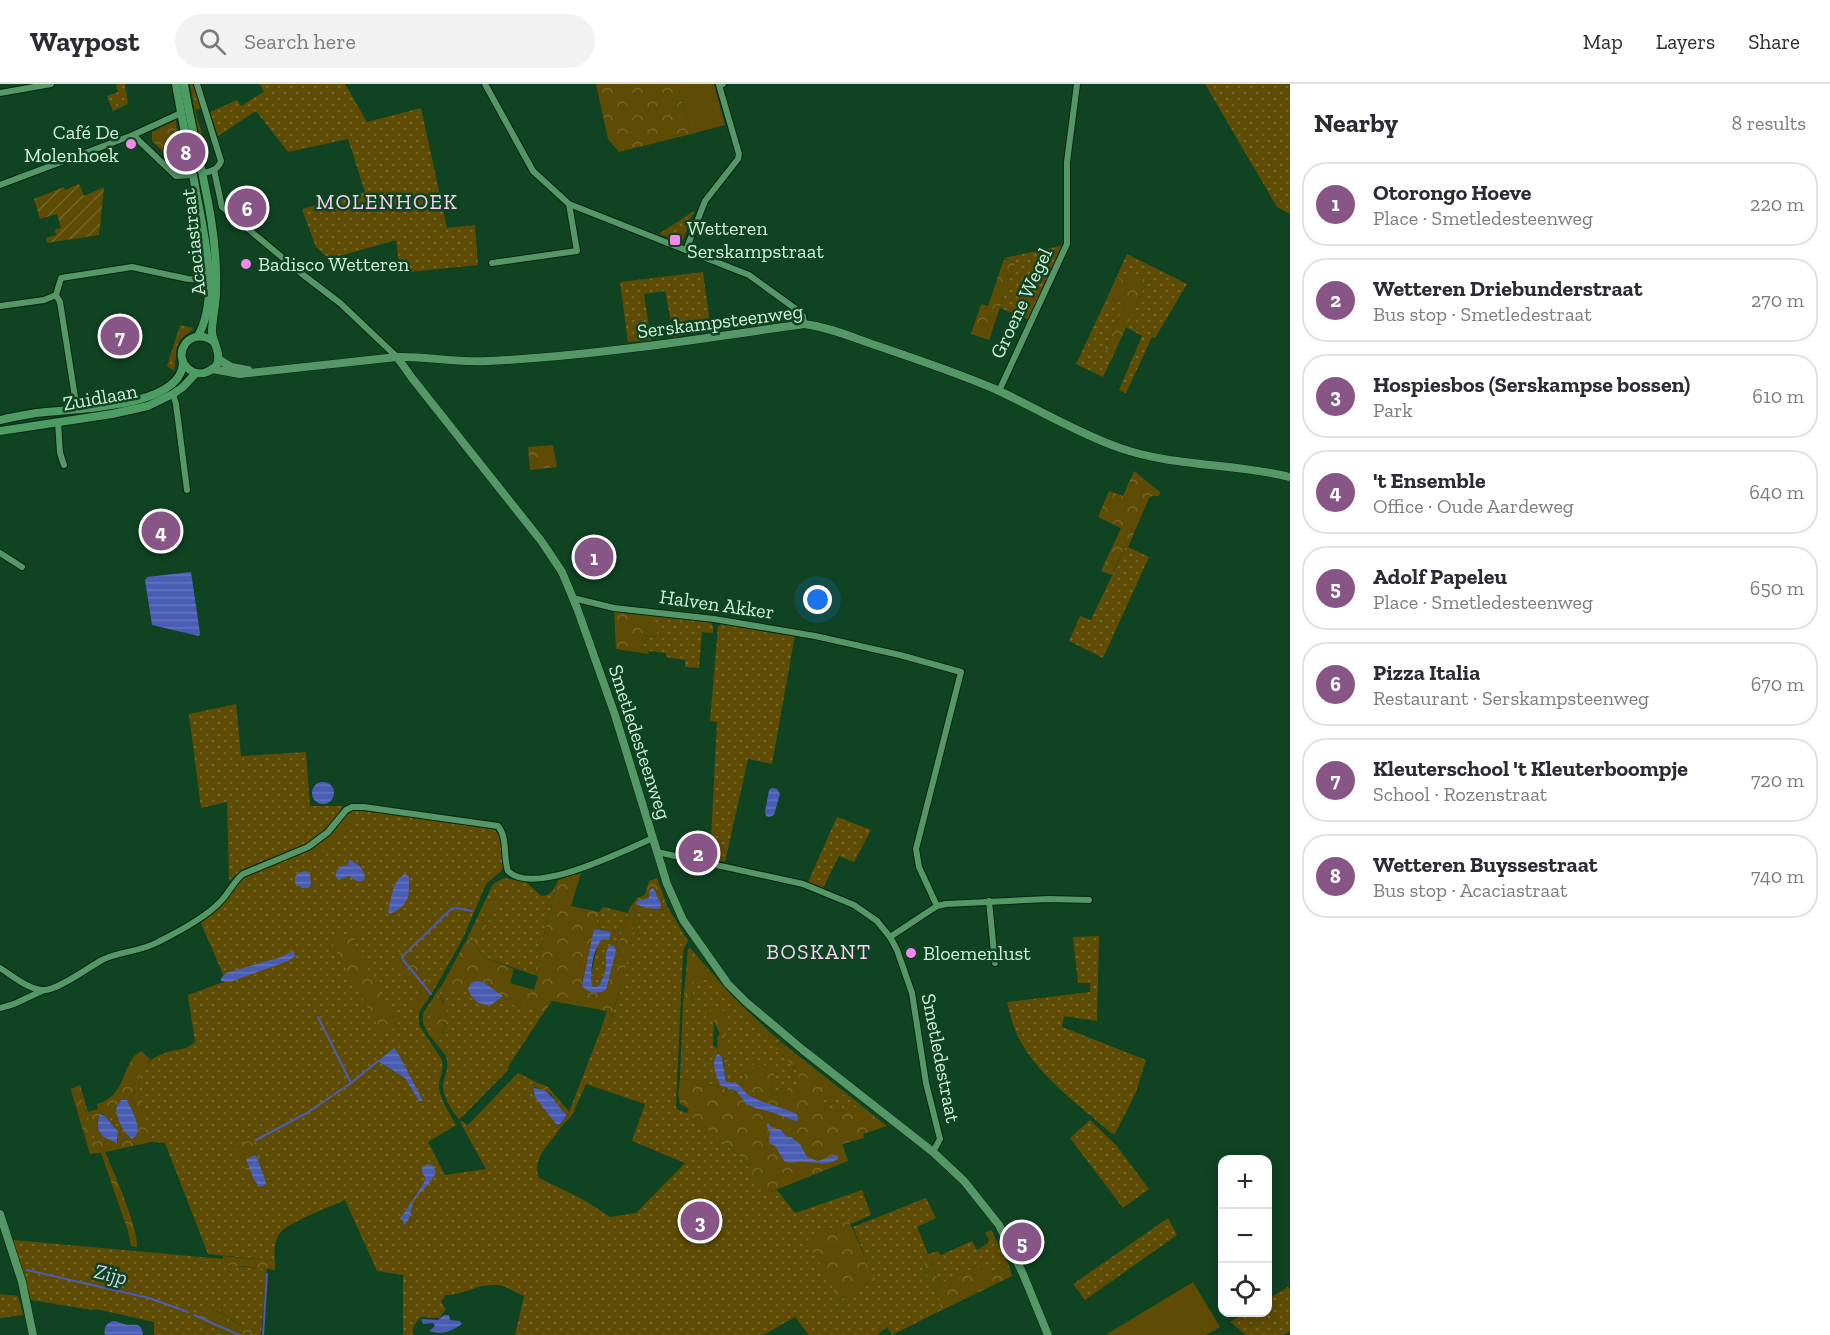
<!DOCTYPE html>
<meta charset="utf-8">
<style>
:root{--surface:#fff;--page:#f2f2f3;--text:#2b2b33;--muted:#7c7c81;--line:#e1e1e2;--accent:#875586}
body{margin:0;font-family:"Zilla Slab",serif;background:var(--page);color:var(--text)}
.controls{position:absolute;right:18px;bottom:18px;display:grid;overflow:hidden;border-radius:12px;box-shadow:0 3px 15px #0003}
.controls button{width:54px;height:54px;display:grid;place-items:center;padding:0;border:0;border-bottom:2px solid var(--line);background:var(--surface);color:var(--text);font:30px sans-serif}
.you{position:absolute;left:818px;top:516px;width:21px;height:21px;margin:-15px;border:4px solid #fff;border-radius:50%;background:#1a73e8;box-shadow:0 0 0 9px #1a73e833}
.badge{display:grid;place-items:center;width:39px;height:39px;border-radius:50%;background:var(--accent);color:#fff;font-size:20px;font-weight:700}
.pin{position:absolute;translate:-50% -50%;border:3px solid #fff;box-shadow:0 2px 6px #0006}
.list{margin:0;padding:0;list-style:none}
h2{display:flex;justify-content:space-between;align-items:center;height:78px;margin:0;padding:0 24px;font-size:26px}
h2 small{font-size:20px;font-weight:400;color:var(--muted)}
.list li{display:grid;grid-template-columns:39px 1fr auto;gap:18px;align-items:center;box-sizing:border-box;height:84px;margin:0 12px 12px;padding:0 12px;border:2px solid var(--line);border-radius:24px}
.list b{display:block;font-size:22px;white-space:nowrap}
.list p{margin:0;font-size:20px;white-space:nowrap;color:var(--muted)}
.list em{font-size:20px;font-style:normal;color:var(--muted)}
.icon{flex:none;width:33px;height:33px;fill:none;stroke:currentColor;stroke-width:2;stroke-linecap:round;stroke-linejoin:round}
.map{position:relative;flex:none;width:1290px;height:1251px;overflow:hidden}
header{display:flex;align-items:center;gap:36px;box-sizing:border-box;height:84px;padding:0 30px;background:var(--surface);border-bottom:2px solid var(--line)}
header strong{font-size:28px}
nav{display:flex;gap:33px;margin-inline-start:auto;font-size:21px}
.search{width:420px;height:54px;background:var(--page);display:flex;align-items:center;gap:15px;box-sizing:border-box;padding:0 21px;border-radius:33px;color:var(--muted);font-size:22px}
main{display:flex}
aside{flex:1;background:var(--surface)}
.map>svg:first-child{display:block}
</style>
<header>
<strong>Waypost</strong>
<div class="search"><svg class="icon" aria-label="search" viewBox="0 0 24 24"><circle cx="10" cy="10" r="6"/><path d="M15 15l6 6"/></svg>Search here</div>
<nav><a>Map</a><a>Layers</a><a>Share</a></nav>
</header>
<main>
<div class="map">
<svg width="1290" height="1251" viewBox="0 0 1290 1251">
<defs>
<pattern id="grass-dots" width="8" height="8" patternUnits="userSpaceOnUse" patternTransform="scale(1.5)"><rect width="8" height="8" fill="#5f4c04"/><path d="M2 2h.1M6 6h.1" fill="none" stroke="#756628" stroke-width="1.8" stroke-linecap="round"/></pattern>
<pattern id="forest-crowns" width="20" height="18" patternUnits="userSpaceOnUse" patternTransform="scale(1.5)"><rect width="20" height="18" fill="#5f4c04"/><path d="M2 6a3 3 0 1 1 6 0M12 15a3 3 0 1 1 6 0" fill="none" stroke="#756628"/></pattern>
<pattern id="garden-furrows" width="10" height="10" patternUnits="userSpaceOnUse" patternTransform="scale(1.5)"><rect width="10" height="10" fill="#5f4c04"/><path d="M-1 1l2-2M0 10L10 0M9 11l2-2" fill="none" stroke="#756628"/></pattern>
<pattern id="water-rules" width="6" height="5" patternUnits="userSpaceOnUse" patternTransform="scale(1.5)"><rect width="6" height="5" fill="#4a5db5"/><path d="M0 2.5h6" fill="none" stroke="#6375be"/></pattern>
</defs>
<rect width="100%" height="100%" fill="#0f4322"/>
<g fill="url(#grass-dots)" fill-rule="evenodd">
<polygon points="116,0 125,0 128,20 113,27 107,12 118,8"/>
<polygon points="190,0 193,0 202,24 195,26 209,75 203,75"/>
<polygon points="260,0 345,0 367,38 421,24 447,144 475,141 478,181 400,189 396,156 329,175 316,163 302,125 365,108 348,55 288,68 256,27 218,52 210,28 237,16 241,22 264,8"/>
<polygon points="1205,0 1290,0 1290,130 1277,123"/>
<polygon points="694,127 682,158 659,150"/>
<polygon points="200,151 203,188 201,191 192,191 195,172 195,152"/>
<polygon points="1060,162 1064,163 1030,236 1000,224 1015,179 1004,174"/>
<polygon points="1127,170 1187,200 1155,254 1152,253 1126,309 1119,306 1142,252 1126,243 1147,197 1139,191 1124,196 1116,194"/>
<polygon points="703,188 711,246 674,253 665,207 644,210 651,256 628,258 620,198"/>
<polygon points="1108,212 1125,220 1104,265 1114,270 1103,293 1076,280"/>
<polygon points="180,241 194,244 181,255 177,262 174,287 167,282"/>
<polygon points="1126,462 1149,473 1103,574 1069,557 1080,532 1091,536"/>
<polygon points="642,529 710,537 713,542 713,549 702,548 699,584 685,583 685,576 666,573 666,569 649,567 648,570 642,569 643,551 657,553 650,539 643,535"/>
<polygon points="724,539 795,551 772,680 748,675 725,778 710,775 717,638 710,637 718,542"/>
<polygon points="236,620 241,672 306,668 310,722 343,722 332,740 312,758 246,784 238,789 229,797 227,718 201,724 189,630"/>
<path d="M357 726 489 743C505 749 502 769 503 783L501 787 486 800 463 854 434 906 409 870 420 910 412 920 414 926 419 928V941L442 976C444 986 440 991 439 1000 438 1013 450 1030 456 1041L428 1058 445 1091 486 1085 460 1038 463 1037 467 1042 518 989 538 999 533 1001 535 1004 533 1006V1009L556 1040 561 1043C551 1059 531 1074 539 1094L584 1116 610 1133 636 1129 685 1079 632 1057 645 1020 586 1000 572 1031 569 1028 600 948 606 950C620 910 629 870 636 829L666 825 667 822 688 857 683 867 676 1022 677 1025 687 1029 741 1073 768 1109 777 1106 795 1129 862 1106 871 1131 851 1140 850 1137 805 1156 816 1172 840 1216 875 1197 853 1143 926 1114 936 1134 917 1143 928 1170C918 1192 931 1189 937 1207 940 1213 940 1221 940 1227L892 1251 887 1243 877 1251H809L795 1233 763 1251H515L524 1212C516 1209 505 1201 497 1201 478 1199 463 1212 445 1211L441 1218 446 1225 439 1234 420 1233 413 1243V1251H403V1191L377 1187 345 1116C332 1122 287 1139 280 1149 274 1157 274 1167 275 1177L208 1170 165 1059 151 1058C147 1045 136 1001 140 989 145 978 154 973 165 969 177 964 184 968 195 958L188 911 226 897 200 837 220 823 225 817 236 801 247 792 311 764H324L354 737V732L350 728ZM255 1062 263 1078 268 1100 255 1105Z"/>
<polygon points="837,733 871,746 854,778 839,772 823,804 808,798"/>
<path d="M504 794 526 798 541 812C550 812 553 806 557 799L534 891 483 873 477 862 496 819 490 817 473 857 467 855 493 800Z"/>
<path d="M603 823 628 829 616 866 613 862 610 861C604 869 607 872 606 881 606 888 602 896 599 902L593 903 590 896 598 859 599 857 606 854 611 848 594 845 599 828Z"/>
<path d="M1099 852 1097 937 1064 932 1062 943 1146 976 1136 1008 1115 1050 1111 1049C1078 1020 1039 993 1018 953 1013 942 1010 930 1007 918L1090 908V899H1078L1073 853Z"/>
<path d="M697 892 706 896 765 952 770 954 773 951 781 957 775 964 799 988V1000C791 1008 783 1010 773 1012L770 1005 774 996 766 982 752 979 746 984 739 1009 692 995 680 996 683 920H692L694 894ZM715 924 719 925 726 933V968L728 977 726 982 723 979 726 998 720 1000C714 986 714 979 718 965L713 961 714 936 712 933Z"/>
<path d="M471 899 494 913 497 919 533 922 540 934 509 981 508 986 462 1033 459 1035C452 1027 442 1011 443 1001 444 991 450 984 446 973 440 961 425 951 423 937 421 929 428 922 432 916L442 950 446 940 444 917 436 909 442 901 446 907Z"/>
<polygon points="80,1001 97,1058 93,1059 80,1008 72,1010 71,1005"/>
<polygon points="847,1010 862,1022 826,1030 823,1015"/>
<path d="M116 1024 119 1035 128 1052 123 1056H118C119 1047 111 1037 103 1031Z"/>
<polygon points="1090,1036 1116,1061 1149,1105 1123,1124 1070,1054"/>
<polygon points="1168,1134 1177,1151 1085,1216 1073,1200"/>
<polygon points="991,1146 1009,1181 987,1191 981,1181 940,1200 930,1176 972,1157 977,1166 988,1159 989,1155 985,1149"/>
<path d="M13 1156 223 1175V1178C235 1184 253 1183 267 1185L261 1251H255L251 1245 245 1244 217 1226 203 1239 232 1251H154V1238L96 1225 92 1226 31 1216Z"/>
<polygon points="1288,1203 1290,1206 1290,1247 1284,1251 1246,1251 1230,1238 1246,1229 1268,1228 1268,1215"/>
<polygon points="0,1210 18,1212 23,1231 0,1234"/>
</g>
<g fill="url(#forest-crowns)" fill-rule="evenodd">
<polygon points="596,0 677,0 691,50 619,68 608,55"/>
<polygon points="176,36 179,69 183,74 181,78 176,80 152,57 152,48"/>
<polygon points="1004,175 1015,179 989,256 971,250 981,220 988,222"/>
<polygon points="1139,191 1147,197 1114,270 1104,265 1125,220 1108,212 1116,194 1124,196"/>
<polygon points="553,361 557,383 530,386 528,363"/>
<polygon points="1134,387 1160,408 1159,412 1152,412 1149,414 1128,463 1125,463 1112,491 1101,487 1121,444 1098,433 1109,407 1123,412"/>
<path d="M614 526 642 529 643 535C650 539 657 544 658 553L643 551 642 569 616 565Z"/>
<path d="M350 728 354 732V737C345 749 331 761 317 768L311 764Z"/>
<polygon points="581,789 571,822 599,828 582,901 598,909 616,866 630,823 638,814 645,811 649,797 657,794 667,822 666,825 636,829 626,884 606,951 600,948 607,927 552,917 540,934 533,922 497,919 494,913 471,899 468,905 456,907 446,907 442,901 467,855 473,857 490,817 496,819 477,863 483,873 514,885 510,899 534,906 538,892 534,891 558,796"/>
<path d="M353 846 359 848V852L353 857 357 870 363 872 367 877 368 885 385 920C394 925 395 931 397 940L394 944 383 951 331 858Z"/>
<polygon points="690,864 733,913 773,951 770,954 765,952 706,896 697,892 694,894 692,920 683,920 688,865"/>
<polygon points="400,868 404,868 409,870 434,906 419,928 414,926 412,920 420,910 395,877"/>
<path d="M436 909C447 920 450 930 444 944 441 950 441 952 435 955L430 933 434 925 432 916Z"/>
<polygon points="713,921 724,927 726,933 726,968 728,977 726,982 718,969 717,953 720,950 712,933 710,922"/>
<polygon points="781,958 847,1010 823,1015 826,1030 862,1022 887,1042 863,1050 864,1054 842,1060 848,1077 768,1109 741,1073 687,1029 689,1025 680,1020 678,1010 680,996 692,995 739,1009 746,984 752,979 766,982 774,987 774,996 770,1005 773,1012 786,1009 798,1000 799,988 775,964"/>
<path d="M141 967 150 975 140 989 139 1001 151 1058 105 1068C113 1086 139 1146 137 1163L131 1162 128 1147 101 1069 90 1070 72 1010 80 1008 93 1058H97L88 1028 98 1025 97 1020C128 1012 121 977 141 967ZM121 1016 132 1055 128 1052 123 1056H118L117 1060 113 1055H108L100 1050 97 1039 100 1030C111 1031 115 1025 121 1016Z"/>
<polygon points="538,999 547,1002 572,1031 561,1043 559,1041 565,1034 551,1010 533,1002"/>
<path d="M250 1057C262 1068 265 1085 268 1100L254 1106 236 1064 244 1058Z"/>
<polygon points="849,1137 876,1198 839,1216 816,1172 804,1156"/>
<path d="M938 1167 941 1172 930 1177 940 1200 981 1181 987 1191 1009 1181 1012 1192 940 1227C939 1221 940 1213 937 1207 931 1190 918 1190 928 1170Z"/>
<polygon points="223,1172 275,1177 275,1186 242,1182 230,1182 222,1178"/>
<path d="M209 1224C225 1228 235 1242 251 1245L255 1251H232L203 1239C200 1231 202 1226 209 1224Z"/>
</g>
<polygon fill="url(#garden-furrows)" points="79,100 84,112 104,103 99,151 47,159 46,154 56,151 55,146 61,144 57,130 40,135 34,115 64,103 65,106"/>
<g fill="#5f4c04">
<polygon points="677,0 714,0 725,41 691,50"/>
<polygon points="1193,1198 1220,1243 1206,1251 1108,1251 1107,1250"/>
</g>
<g fill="url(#water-rules)">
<polygon points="191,488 200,549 199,552 152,541 145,496 147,493"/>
<circle cx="323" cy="709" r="11"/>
<polygon points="772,704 777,705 780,710 774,731 769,733 766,732 765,728 769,706"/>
<path d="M349 776C357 778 364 785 365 793L362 797H357L349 792 341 795 336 794C334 786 340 782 348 781Z"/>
<polygon points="306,787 310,790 311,800 309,804 302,804 295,799 295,793 298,789"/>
<path d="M405 790 409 793C409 814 410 820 390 830L388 828C392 814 391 798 405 790Z"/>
<path d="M653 804C657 809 657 815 661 819L660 825 646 824 636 820 637 817 649 814 650 806Z"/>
<path d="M594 845 611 848 609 856 603 855C594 860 588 893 593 903L599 902C602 896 606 888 606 881 607 871 603 871 610 861L614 862 616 866 606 906C598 911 588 909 582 902Z"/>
<polygon points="294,867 295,872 288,877 230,898 221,897 221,894 226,889 281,873"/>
<path d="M477 897 483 898 503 912 491 921C478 921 473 917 468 905L471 899Z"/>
<polygon points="394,964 399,971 423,1017 419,1017 405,994 378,977"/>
<path d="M718 969 722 974 726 998C744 999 739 1005 750 1012 765 1020 782 1024 797 1030L798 1036 796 1037 771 1028 755 1024 747 1020 736 1007 720 1001C716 990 710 979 718 969Z"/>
<path d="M535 1004C554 1007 553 1019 566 1030L565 1034 559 1041 556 1040 535 1013 533 1005Z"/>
<path d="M121 1016H127C132 1028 145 1047 132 1055 123 1049 117 1035 116 1024Z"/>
<path d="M100 1030C108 1032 111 1041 118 1047L117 1060C112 1055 110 1057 104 1053 96 1048 97 1037 100 1030Z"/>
<path d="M768 1039 773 1045H780L787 1053H791L800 1060 807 1073 818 1077 836 1071 838 1072V1075C828 1082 816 1078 805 1078 797 1077 792 1080 785 1078L775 1062 769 1059 770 1047 766 1041Z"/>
<polygon points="256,1071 266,1098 265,1101 260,1103 254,1096 246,1075"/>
<path d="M428 1080 433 1082 436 1088C430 1102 419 1107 413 1119 410 1127 411 1136 404 1141L403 1136H401L400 1134C404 1131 425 1098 426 1094L422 1089V1084Z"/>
<path d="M444 1231H449L450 1236 460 1237 462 1240C450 1248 443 1251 429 1247L435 1242 433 1239 423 1240 421 1235 438 1236Z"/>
<path d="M114 1237C117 1237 120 1239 124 1240 134 1243 141 1236 143 1251H105C103 1244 107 1238 114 1237Z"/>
</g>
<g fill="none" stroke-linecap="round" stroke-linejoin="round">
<g stroke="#4a5db5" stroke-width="2">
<polyline points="431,910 404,877 402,873 451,825 456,824 472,827"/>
<polyline points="318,933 351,999"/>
<polyline points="256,1056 307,1029 351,999 378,977"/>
<polyline points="27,1186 149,1214 188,1228"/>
<polyline points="194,1231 239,1251"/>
<polyline points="263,1251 267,1190"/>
</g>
<g stroke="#032710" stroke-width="8">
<g id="minor">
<path d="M197 0 221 77C218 86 210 88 202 89"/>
<polyline points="485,0 533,87 569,120 749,191 800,228 803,232 804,240"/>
<polyline points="0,9 51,0"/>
<polyline points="133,51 176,92 193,91"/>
<polyline points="214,86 222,123 302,190 340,219 397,273"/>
<polyline points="0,101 133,51 181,29"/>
<polyline points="686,166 705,117 738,75 739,70 719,1 723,0"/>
<polyline points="492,179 577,167 569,120"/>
<polyline points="56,211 60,218 77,326"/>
<polyline points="0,222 44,216 56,211 61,194 132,183 188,195 208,196"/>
<polyline points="999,307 1067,160 1067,78 1077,0"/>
<polyline points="173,310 176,320 187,406"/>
<polyline points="58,338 60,369 64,381"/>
<polyline points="0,469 22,483"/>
<polyline points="573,514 614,524 714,535 815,552 900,571 961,588 916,765 919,783 937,822"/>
<polyline points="657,768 803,800 854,821 877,837 890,853 897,866 912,909 926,999 940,1055 933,1068"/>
<polyline points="989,817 995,879"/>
<polyline points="890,853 937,822 946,820 1048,815 1089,816"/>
<path d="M0 884C13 892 30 907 45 906 58 906 89 883 102 876 120 867 140 868 158 858 176 849 207 832 220 818 229 809 233 798 243 790L308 763 328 748 346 726 352 723H364L498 742C508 754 503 773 508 787 534 813 625 766 653 754"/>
<polyline points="0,924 14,920 44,906"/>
</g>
</g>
<g stroke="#032710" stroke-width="9">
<g id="tertiary">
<polyline points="397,273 412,294 542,458 562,488 577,524 615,631 667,800 683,836 728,900 746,918 803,966 933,1068 964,1097 999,1141 1023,1190 1048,1251"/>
<polyline points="218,275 231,283 248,286"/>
<path d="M212 285 240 290 397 273C427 272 457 279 488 277 594 272 699 255 804 240 829 243 854 254 878 262 918 276 958 289 997 306 1038 325 1077 349 1120 364 1174 383 1234 379 1290 393"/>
<polyline points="0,1130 22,1198 33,1251"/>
</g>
</g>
<g stroke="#032710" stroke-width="10">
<g id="secondary">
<path d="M176 0C182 36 190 72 196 108 204 150 220 213 198 252"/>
<path d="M184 0C195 69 219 138 216 208 216 221 212 235 212 248 213 262 229 279 207 288 202 290 195 290 190 286 169 271 191 239 215 259"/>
<path d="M0 336C12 333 24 331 36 329 68 325 183 325 183 278"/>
<polyline points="0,347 112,330 148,322 173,310 183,303 196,289"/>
</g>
</g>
<use href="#minor" stroke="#569767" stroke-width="6"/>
<use href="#tertiary" stroke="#569767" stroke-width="8"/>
<use href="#secondary" stroke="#4c9c64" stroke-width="8"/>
</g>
<g fill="#f788eb" stroke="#0f4322" stroke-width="2">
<circle cx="131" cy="60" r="6"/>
<rect x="669" y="150" width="12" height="12" rx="3"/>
<circle cx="246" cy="180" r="6"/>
<circle cx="911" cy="869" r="6"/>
</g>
<g text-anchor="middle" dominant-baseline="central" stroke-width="5" stroke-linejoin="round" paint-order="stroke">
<g font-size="20" fill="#d0f1d7" stroke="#0f4322" text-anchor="start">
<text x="119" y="48" text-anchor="end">Café De<tspan x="119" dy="23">Molenhoek</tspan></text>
<text x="687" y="144">Wetteren<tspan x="687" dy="23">Serskampstraat</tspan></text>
<text x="258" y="180">Badisco Wetteren</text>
<text x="923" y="869">Bloemenlust</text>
</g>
<g font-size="20" fill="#d0f1d7" stroke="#0f4322">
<text transform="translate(193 158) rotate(-96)">Acaciastraat</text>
<text transform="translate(1021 219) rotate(-65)">Groene Wegel</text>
<text transform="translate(720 237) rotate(-7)">Serskampsteenweg</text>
<text transform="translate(100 313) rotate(-10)">Zuidlaan</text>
<text transform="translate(717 520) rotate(8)">Halven Akker</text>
<text transform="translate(640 658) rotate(72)">Smetledesteenweg</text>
<text transform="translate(941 974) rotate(79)">Smetledestraat</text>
</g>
<g font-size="21" letter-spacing="1.5" fill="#f7d1f2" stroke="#0f4322">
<text x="387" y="117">MOLENHOEK</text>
<text x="819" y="867">BOSKANT</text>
</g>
<g font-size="21" font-style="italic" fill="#cbd3ea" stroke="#0f4322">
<text transform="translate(111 1190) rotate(13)">Zijp</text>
</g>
</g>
</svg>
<div class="controls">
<button>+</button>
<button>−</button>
<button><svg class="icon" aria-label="locate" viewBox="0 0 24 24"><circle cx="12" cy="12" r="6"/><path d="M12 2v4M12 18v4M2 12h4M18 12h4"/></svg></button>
</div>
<div class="you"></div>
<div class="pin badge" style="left:594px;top:473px">1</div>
<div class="pin badge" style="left:698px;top:769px">2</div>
<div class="pin badge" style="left:700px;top:1137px">3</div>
<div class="pin badge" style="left:161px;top:447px">4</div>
<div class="pin badge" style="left:1022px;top:1158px">5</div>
<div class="pin badge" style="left:247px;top:124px">6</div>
<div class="pin badge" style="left:120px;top:252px">7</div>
<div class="pin badge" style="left:186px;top:68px">8</div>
</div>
<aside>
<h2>Nearby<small>8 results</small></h2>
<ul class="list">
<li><span class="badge">1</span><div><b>Otorongo Hoeve</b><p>Place · Smetledesteenweg</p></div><em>220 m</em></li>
<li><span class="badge">2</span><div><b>Wetteren Driebunderstraat</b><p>Bus stop · Smetledestraat</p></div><em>270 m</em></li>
<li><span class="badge">3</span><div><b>Hospiesbos (Serskampse bossen)</b><p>Park</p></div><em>610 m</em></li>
<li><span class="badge">4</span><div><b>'t Ensemble</b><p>Office · Oude Aardeweg</p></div><em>640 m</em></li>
<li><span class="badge">5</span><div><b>Adolf Papeleu</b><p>Place · Smetledesteenweg</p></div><em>650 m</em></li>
<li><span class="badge">6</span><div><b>Pizza Italia</b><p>Restaurant · Serskampsteenweg</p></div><em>670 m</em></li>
<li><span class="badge">7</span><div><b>Kleuterschool 't Kleuterboompje</b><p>School · Rozenstraat</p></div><em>720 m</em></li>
<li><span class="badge">8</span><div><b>Wetteren Buyssestraat</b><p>Bus stop · Acaciastraat</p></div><em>740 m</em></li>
</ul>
</aside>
</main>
